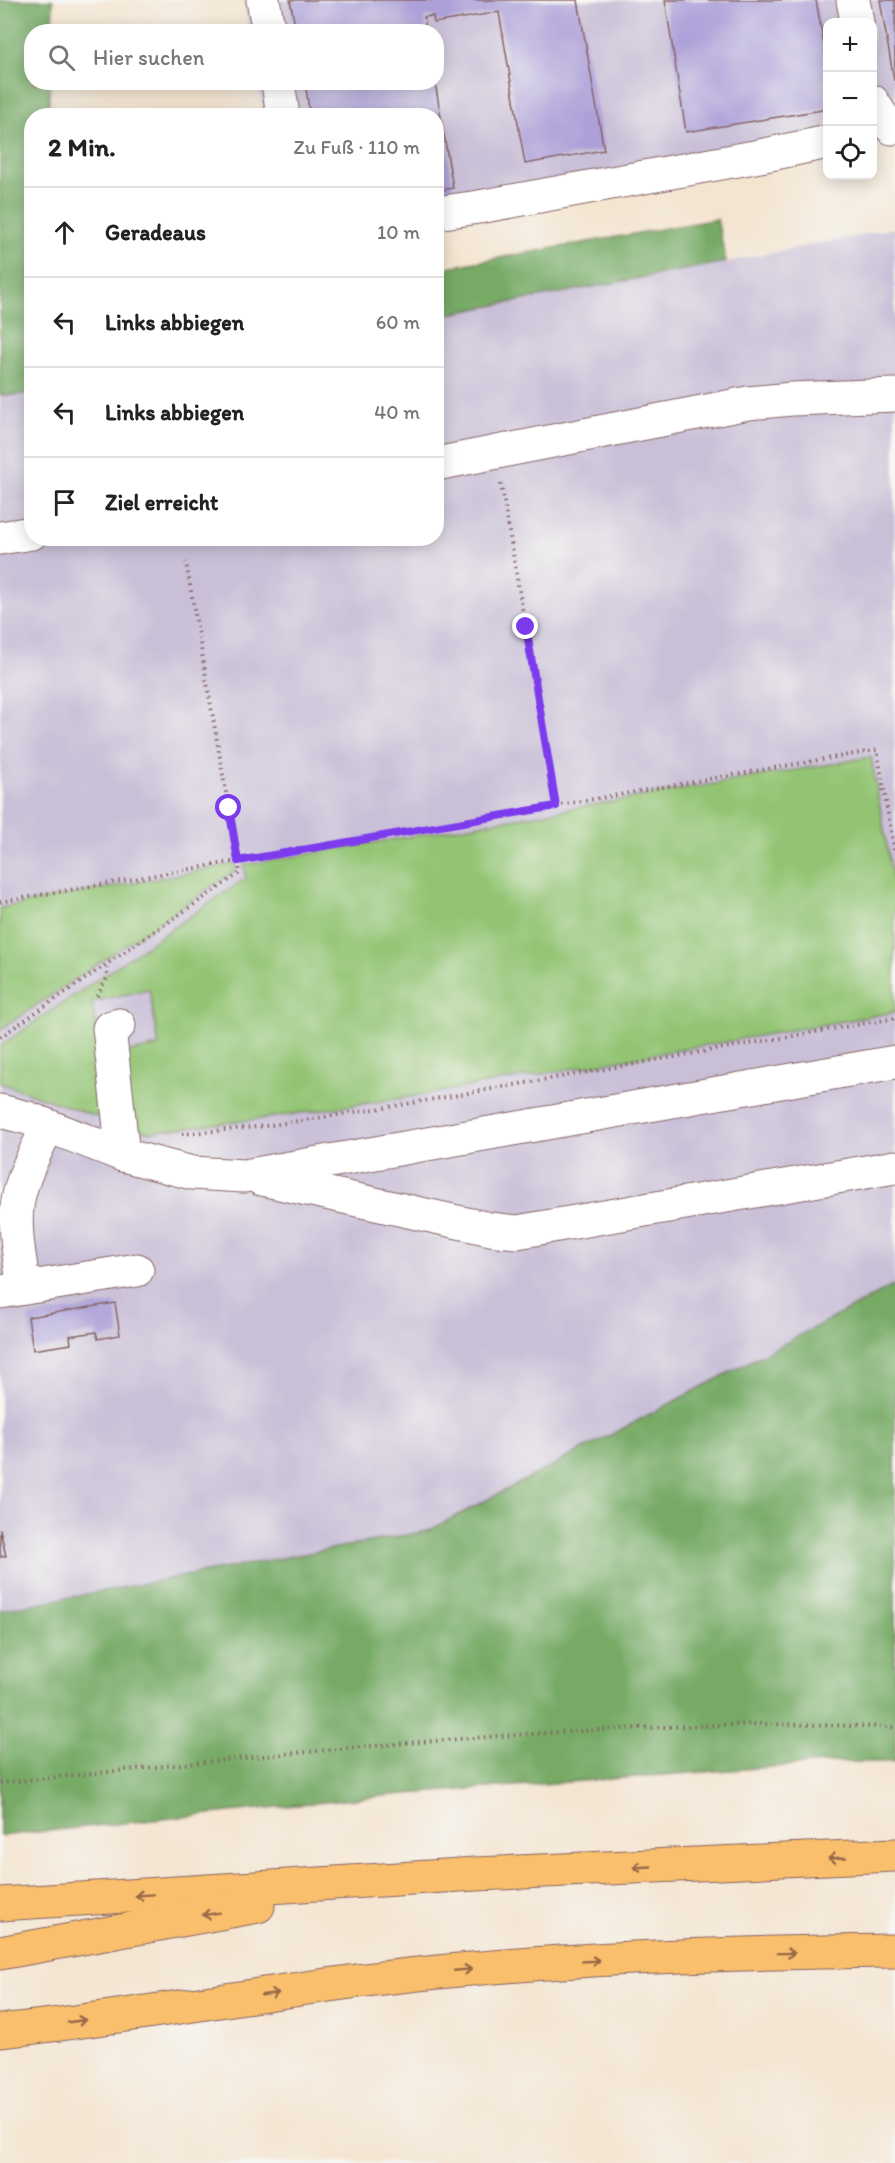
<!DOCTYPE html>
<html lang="de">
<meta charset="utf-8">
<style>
:root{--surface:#fff;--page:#f6f6f6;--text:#222;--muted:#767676;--line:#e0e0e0}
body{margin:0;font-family:Itim,sans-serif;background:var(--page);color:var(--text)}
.controls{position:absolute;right:18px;top:18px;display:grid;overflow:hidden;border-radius:12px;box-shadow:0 3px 15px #0003}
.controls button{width:54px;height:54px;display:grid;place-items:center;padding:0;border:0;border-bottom:2px solid var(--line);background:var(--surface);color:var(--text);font:30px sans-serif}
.stop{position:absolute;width:18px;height:18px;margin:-14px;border:4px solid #7c3aed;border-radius:50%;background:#fff}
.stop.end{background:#7c3aed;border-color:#fff;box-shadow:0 2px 6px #0008}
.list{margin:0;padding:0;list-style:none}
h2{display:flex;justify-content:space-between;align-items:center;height:78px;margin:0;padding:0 24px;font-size:26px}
h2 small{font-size:20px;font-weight:400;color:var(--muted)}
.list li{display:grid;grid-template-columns:39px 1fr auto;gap:18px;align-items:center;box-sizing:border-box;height:90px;padding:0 24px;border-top:2px solid var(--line)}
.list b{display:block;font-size:22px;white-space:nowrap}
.list em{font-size:20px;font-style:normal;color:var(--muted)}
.icon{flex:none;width:33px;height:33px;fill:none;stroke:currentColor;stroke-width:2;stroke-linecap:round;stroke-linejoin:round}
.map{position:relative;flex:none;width:895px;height:2163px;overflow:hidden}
.search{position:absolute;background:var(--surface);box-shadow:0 3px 15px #0003;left:24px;top:24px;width:420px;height:66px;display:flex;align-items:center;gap:15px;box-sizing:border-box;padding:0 21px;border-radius:24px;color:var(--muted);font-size:22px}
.panel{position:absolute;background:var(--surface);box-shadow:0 3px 15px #0003;left:24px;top:108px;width:420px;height:438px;border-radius:24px}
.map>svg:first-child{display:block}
</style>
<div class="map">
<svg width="895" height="2163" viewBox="0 0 895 2163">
<rect width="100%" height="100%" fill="#f6f6f2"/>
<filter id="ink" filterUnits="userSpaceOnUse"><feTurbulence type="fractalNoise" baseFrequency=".0167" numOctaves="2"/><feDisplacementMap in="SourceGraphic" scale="12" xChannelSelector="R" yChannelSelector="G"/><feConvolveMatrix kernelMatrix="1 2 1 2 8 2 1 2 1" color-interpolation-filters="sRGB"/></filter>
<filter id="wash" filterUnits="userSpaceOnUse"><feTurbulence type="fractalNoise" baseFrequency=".008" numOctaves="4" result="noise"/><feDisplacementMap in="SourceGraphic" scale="24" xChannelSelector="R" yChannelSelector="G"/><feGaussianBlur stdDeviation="1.35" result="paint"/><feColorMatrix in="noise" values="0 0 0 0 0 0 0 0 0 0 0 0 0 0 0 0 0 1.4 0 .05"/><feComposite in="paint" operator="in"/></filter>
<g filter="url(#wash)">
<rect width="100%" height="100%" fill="#f4e5d1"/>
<g fill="#c9bfd7">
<polygon points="244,0 895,0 895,133 873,137 872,22 828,22 827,147 437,226 436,116 264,115 258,83 436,82 436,32 249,31"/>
<polygon points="895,228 895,1285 428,1531 0,1610 0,395 16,395 31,392 32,538 436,538 437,316 726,262"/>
</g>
<g fill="#93c473" stroke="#6e724f" stroke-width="1.5">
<polygon points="871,757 895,892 895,1012 416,1096 266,1118 149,1132 130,1126 121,1054 159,1046 149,989 92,1002 112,1122 0,1083 0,1046 246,878 244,865"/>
<polygon points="235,864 236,870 0,1030 0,908"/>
</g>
<g fill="#76aa65" stroke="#606448" stroke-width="1.5">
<polygon points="0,0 53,0 52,31 32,32 32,82 50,83 48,115 32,116 31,392 16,395 0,395"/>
<polygon points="717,219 726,262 437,316 437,269"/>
<polygon points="895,1285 895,1762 840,1762 393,1795 0,1836 0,1610 428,1531"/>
</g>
<g id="blocks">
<g fill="#ada0d9">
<polygon points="290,0 578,0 604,150 525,164 499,12 434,23 433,16 424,17 426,32 296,32"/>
<polygon points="665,0 816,0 828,68 828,109 686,132"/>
<polygon points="880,0 895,0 895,80 894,80"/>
<polygon points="305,82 435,82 453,188 436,191 436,116 310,116"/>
<polygon points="115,1303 120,1335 98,1339 96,1332 70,1336 71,1344 33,1350 28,1317"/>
<polygon points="0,1529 6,1556 0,1557"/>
</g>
</g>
</g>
<g filter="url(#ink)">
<use href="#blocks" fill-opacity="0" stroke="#866465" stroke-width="1.5"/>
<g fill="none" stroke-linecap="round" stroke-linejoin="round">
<g stroke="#866465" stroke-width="35">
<g id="minor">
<polyline points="263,0 269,32"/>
<polyline points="853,0 857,22"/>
<polyline points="278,82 283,116"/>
<polyline points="872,101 881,115 892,128"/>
<polyline points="436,213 479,207 760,156 828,142"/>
<polyline points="436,464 748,403 792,399 895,395"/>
<polyline points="0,538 32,533"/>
<polyline points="119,1025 109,1028 123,1155"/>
<polyline points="0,1111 28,1118 123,1155 192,1173 244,1176 895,1062"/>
<polyline points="261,1179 490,1229 517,1232 895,1167"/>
<path d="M24 1288C20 1259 13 1228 18 1200 23 1174 37 1149 48 1126"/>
<polyline points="0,1292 137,1270"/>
</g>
</g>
<g stroke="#866465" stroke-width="35">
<g id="highway">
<polyline points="0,1904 476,1874 895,1855"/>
<polyline points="0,1953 258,1906"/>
<path d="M0 2031C128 2018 255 1993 382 1978 552 1958 724 1953 895 1951"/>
</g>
</g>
<g stroke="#866465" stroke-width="4" stroke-dasharray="1.5 4.5" stroke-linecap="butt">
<polyline points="501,484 556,806"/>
<polyline points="0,902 877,750 895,854"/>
<polyline points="97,996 107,978 107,964"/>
<polyline points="0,1037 240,873 186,562"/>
<polyline points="182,1134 266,1126 395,1106 895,1018"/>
<path d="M0 1783C242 1758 484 1731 727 1725 783 1723 839 1726 895 1727"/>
</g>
<use href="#minor" stroke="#fff" stroke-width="33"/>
<use href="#highway" stroke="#f9bf6c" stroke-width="33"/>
</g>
<defs><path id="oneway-shaft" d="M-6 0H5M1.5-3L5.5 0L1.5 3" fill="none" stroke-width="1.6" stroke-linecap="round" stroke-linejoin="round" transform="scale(1.5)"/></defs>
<g stroke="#996748">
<use href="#oneway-shaft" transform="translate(837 1858) rotate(177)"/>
<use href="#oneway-shaft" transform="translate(642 1867) rotate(177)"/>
<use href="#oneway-shaft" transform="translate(144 1895) rotate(176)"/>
<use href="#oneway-shaft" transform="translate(211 1914) rotate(171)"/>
<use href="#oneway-shaft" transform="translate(786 1953) rotate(-1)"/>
<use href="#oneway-shaft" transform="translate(591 1961) rotate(-3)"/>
<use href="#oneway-shaft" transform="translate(463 1970) rotate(-5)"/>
<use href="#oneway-shaft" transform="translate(270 1994) rotate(-8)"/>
<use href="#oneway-shaft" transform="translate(77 2021) rotate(-8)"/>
</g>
</g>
<g fill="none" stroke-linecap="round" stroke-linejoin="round" filter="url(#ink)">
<polyline stroke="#7c3aed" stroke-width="8" points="229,808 238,861 556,806 526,627"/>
</g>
</svg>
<div class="controls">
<button>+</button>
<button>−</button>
<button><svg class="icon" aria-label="locate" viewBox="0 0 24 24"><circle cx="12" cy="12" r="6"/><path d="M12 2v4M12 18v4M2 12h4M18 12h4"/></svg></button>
</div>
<div class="stop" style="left:229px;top:808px"></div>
<div class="stop end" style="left:526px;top:627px"></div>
<div class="search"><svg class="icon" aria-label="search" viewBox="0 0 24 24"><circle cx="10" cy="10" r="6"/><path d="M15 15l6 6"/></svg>Hier suchen</div>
<section class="panel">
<h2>2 Min.<small>Zu Fuß · 110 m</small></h2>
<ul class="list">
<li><svg class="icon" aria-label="ahead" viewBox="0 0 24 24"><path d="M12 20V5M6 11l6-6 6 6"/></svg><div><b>Geradeaus</b></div><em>10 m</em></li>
<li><svg class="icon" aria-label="left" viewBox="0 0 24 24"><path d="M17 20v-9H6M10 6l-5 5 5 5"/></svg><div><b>Links abbiegen</b></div><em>60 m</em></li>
<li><svg class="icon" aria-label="left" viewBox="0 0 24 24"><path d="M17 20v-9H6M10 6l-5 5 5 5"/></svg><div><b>Links abbiegen</b></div><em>40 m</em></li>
<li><svg class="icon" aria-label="arrive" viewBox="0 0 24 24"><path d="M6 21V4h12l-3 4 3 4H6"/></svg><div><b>Ziel erreicht</b></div></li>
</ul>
</section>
</div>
